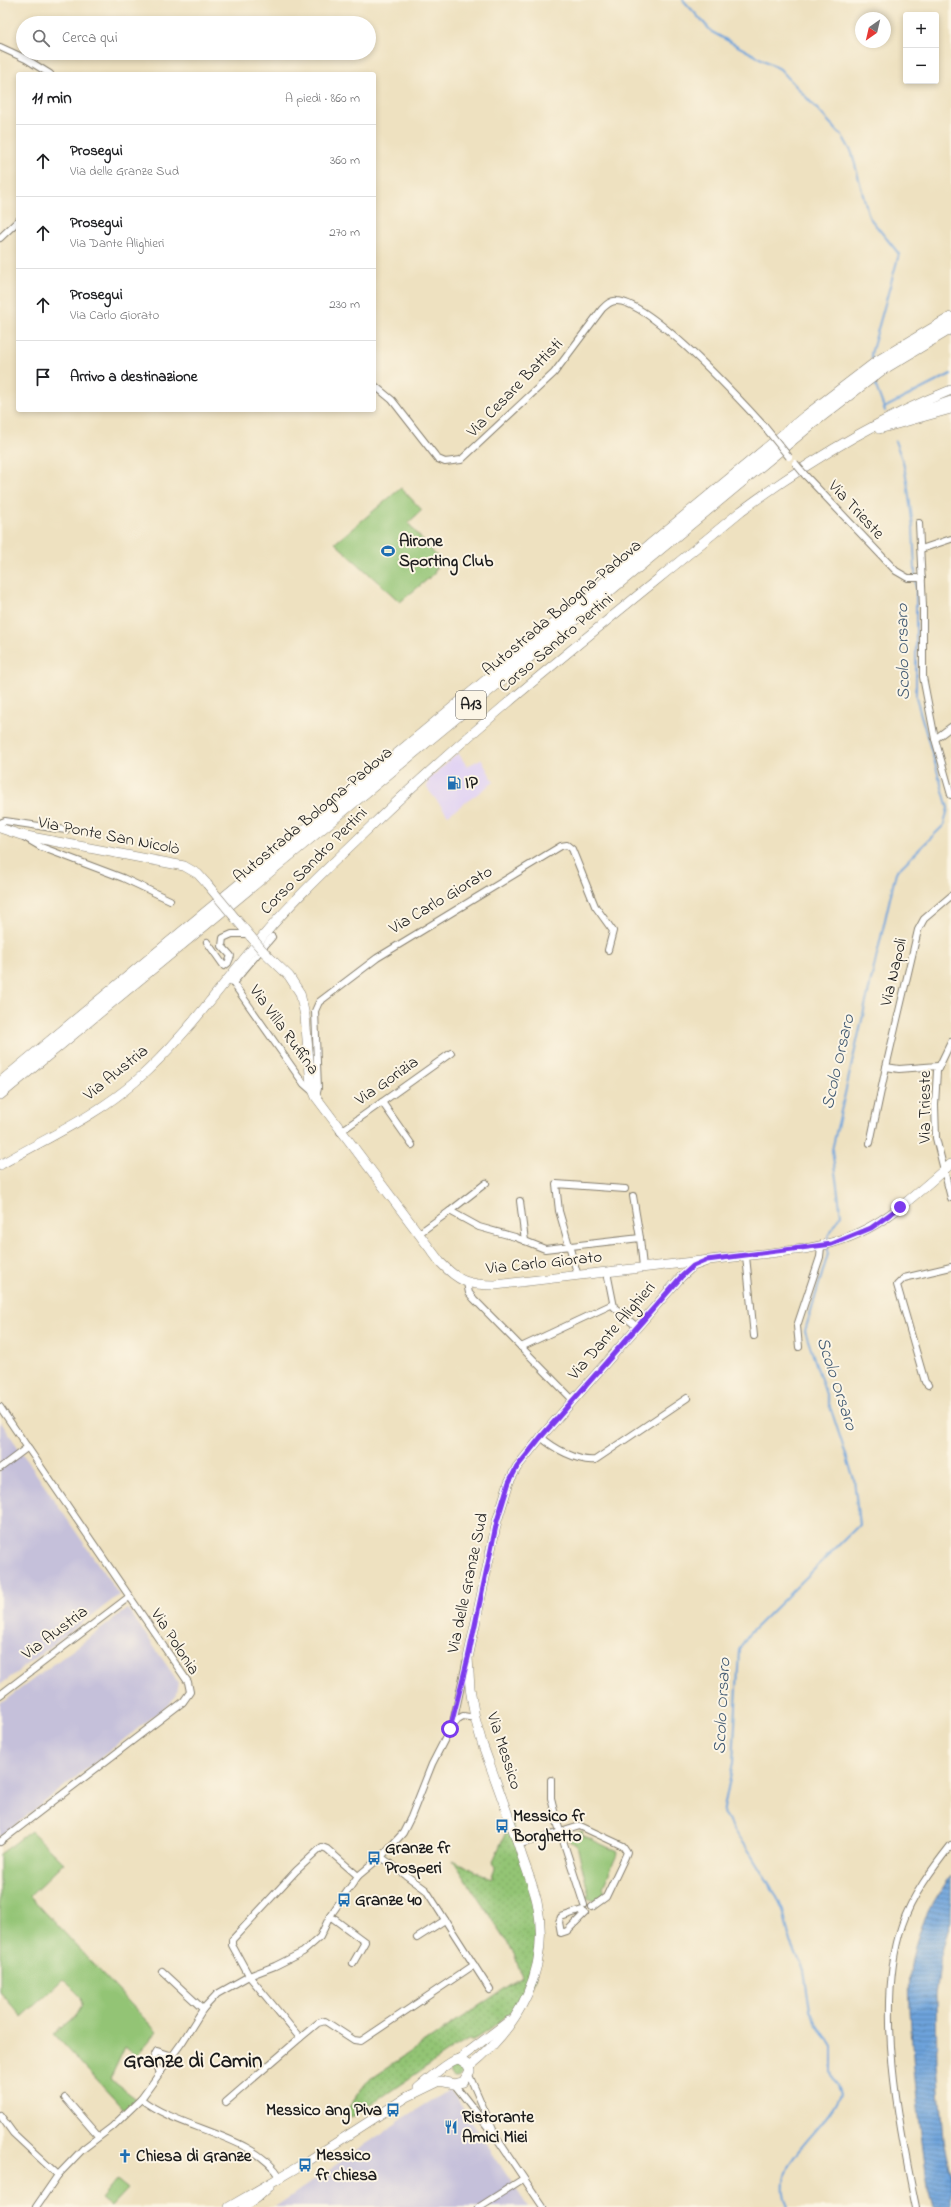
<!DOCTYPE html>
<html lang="it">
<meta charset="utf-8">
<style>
:root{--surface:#fff;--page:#f6f6f6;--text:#202124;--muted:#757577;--line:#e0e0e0}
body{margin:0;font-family:"Indie Flower",sans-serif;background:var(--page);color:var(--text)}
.controls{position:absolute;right:12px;top:12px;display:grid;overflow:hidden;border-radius:4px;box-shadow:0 2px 6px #0003}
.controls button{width:36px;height:36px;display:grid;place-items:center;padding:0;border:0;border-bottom:1px solid var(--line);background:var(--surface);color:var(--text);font:20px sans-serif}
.compass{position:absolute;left:855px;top:12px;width:36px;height:36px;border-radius:50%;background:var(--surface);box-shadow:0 2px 6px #0003;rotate:214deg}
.stop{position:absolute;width:12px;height:12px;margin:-9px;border:3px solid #7c3aed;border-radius:50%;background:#fff}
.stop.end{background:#7c3aed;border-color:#fff;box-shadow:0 1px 4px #0008}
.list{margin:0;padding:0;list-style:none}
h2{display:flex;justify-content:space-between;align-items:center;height:52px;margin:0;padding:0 16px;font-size:17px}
h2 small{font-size:13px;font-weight:400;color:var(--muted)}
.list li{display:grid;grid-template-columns:26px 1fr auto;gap:12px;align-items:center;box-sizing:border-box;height:72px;padding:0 16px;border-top:1px solid var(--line)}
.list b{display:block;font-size:15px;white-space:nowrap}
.list p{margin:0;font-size:13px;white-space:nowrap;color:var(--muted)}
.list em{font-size:13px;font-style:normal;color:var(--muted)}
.icon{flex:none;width:22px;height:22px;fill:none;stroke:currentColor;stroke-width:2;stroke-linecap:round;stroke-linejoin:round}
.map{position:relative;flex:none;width:951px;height:2207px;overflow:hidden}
.search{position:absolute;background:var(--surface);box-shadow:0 2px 6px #0003;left:16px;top:16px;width:360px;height:44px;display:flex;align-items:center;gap:10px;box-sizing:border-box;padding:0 14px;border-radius:22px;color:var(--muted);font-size:15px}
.panel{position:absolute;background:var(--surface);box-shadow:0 2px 6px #0003;left:16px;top:72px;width:360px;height:340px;border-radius:4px}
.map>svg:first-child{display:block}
</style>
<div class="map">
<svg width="951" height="2207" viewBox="0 0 951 2207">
<defs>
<pattern id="grass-dots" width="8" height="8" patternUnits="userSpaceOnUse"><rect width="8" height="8" fill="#93c474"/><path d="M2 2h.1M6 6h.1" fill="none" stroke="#7ea864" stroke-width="1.8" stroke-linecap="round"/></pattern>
<pattern id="water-rules" width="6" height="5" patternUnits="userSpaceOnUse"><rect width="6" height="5" fill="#6da3db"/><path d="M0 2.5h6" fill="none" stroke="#5984b1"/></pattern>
</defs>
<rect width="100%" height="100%" fill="#fcf5e5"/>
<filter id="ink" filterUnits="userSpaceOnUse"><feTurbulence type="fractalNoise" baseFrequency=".025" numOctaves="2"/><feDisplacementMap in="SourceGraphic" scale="8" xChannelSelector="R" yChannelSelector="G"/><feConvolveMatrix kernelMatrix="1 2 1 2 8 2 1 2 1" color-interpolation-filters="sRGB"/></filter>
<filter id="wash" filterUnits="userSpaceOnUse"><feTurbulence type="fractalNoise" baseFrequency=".012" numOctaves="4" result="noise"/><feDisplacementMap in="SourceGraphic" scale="16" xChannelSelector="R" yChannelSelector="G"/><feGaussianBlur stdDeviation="0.9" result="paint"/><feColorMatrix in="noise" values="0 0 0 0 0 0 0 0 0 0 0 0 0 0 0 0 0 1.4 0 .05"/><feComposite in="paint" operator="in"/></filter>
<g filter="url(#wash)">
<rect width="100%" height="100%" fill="#eee1c0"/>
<polygon fill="#e2d4f3" points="458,753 467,766 481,759 494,782 448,815 427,788 428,780"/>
<g fill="#c5c0da">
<polygon points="0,1421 119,1595 0,1685"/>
<polygon points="128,1609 174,1676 178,1683 175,1697 170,1703 0,1837 0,1704"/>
<polygon points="450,2089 528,2207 275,2207 404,2118"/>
</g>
<g fill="url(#grass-dots)" stroke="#587048">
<polygon points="511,1821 538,1900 535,1979 514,2010 491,2028 473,2040 468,2040 451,2050 351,2118 342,2116 370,2079 522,1977 514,1953 453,1860 491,1879 495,1869 493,1861"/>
<circle cx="456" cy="2071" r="7"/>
</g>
<g fill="#93c474" stroke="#587048">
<polygon points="401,488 422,510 408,523 439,559 434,574 400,602 335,543"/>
<polygon points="31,1831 64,1863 30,1896 157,2032 136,2056 125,2047 110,2079 139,2101 126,2112 54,2034 76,2015 82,2005 81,1997 63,1979 22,2017 0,1992 0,1854"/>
<polygon points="583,1831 582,1835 618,1852 603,1887 605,1893 594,1901 585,1897 589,1895 577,1846 569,1840 571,1834"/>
<polygon points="117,2180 128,2189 111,2207 101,2199"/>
</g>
<path fill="url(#water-rules)" stroke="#44607c" d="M951 1876V1920L941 1956 936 1996 937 2063 943 2139 951 2176V2207H933L928 2188C921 2135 914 2081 911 2028 910 2004 907 1979 913 1955 919 1926 933 1900 951 1876Z"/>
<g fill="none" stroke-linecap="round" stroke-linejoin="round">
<g stroke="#6da3db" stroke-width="2">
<polyline points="683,0 712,32 780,69 843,137 852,153 869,217 899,254 871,354 872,359"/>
<polyline points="875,384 884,408"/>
<polyline points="885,411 884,408 951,374"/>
<polyline points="828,1242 828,1236 841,1215 832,1150 896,872 944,825 948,808 916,698 916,592 913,528 907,481 903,462 895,441"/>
<path d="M788 2207C767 2158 827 2134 840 2094L832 2072V2047L810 2011 804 1971 789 1937 783 1911 776 1895 751 1854 723 1813 733 1763 739 1650 748 1635 859 1525 854 1479 805 1331 828 1254V1246"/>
</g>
</g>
</g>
<g filter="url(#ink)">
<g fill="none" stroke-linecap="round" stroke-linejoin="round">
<g stroke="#857e6e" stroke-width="8">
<g id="street">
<polyline points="0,47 26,59 50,74"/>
<polyline points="0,238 18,221"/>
<path d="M374 385 392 400 438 459 445 462 461 460 554 373 602 309C606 305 611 300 617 301 651 302 739 399 764 426"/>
<polyline points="805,475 896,571 908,578 922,578"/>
<polyline points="919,523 923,606 923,677 935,739 951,795"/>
<polyline points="921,549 951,539"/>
<polyline points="935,739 951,727"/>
<polyline points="0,823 5,821 66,830"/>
<polyline points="24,837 41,847 123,878 170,900"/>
<polyline points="272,937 233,983 304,1084 312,1091"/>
<polyline points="207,942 224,966 228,963 231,956 222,946 223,938 232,934 248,934"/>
<polyline points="951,1042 937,1071 935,1105 936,1138 951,1198"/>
<polyline points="938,1066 899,1069 886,1067 918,930 924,919 951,896"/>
<polyline points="316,1097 318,1088 315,1011 319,1002 377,958 561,846 567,845 572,849 595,906 613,931 608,950"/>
<polyline points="382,1102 412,1145"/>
<polyline points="340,1132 451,1053"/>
<polyline points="870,1143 886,1067"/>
<polyline points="633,1196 640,1238"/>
<polyline points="520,1201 525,1241"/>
<polyline points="450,1211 486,1183"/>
<polyline points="418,1234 450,1211 479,1227 515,1237 545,1249 640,1238 643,1267"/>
<polyline points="746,1256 754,1336"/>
<polyline points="607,1272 614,1307 637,1327"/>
<polyline points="578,1276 559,1211 556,1184 625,1189"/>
<polyline points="467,1283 469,1293 474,1299 573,1400"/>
<polyline points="521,1347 613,1304"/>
<polyline points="799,1347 797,1326 820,1257 821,1247"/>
<polyline points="928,1385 925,1382 897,1285 904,1278 951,1267"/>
<polyline points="0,1407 188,1682 190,1692 183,1702 0,1842"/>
<path d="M541 1437C553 1448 578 1462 595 1460L687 1398"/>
<polyline points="0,1468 28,1447"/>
<polyline points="0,1695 129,1597"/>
<polyline points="453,1723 466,1663"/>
<polyline points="551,1780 551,1798 557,1822 584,1905"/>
<polyline points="518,1845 580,1826 623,1846 627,1852 625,1857 606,1897 592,1907"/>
<polyline points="582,1910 561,1917 559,1922 561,1933 567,1931 585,1913"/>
<polyline points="330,1916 365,1942 353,1963"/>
<polyline points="417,1938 445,1920"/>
<polyline points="474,1965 490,1990"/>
<polyline points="162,1971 203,2009"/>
<polyline points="300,2038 318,2023 325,2021 354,2040 361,2041 474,1965 426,1890 381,1857"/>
<path d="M161 2072C153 2066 151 2060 157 2051L173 2056"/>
<polyline points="469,2075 494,2132"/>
<polyline points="454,2084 498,2140 543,2207"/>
<polyline points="65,2098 98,2136"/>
<path d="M141 2099C179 2130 254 2134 281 2178"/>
<polyline points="226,2102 300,2038 249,1976 232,1945 232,1940 296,1871 322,1847 327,1849 358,1876"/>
<polyline points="0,2115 13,2133 58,2175"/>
<polyline points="36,2207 58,2175 83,2149 112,2127 141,2099 183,2041 203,2009 217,1994 249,1976 275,1966 303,1952 320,1937 330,1916 358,1876 381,1857 403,1833 411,1817 432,1764 450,1729 458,1719 463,1716 475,1718"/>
<polyline points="479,2207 523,2179"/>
<path d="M916 2207C899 2127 875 2004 902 1925 912 1896 932 1869 951 1845"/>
</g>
</g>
<g stroke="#857e6e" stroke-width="10">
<g id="secondary">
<polyline points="901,418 951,401"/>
<polyline points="879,429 951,409"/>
<polyline points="0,828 21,835 184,866 198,874 207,884"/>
<polyline points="236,919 251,937"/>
<path d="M263 951 289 976 300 993 305 1016 311 1085 316 1097 440 1262C459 1282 468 1285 495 1285L804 1249C873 1238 900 1207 951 1164"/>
<path d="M0 1165C46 1138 95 1117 136 1081 184 1039 222 984 264 935 295 898 331 865 365 832 483 717 614 616 741 511 806 463 876 420 951 390"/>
<path d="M469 2067C520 2026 551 1968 537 1902 533 1884 525 1867 520 1850 508 1814 495 1779 482 1743L475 1718 470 1688 468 1658 497 1521 509 1482 517 1467 541 1437 681 1277 693 1266 707 1261"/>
<path d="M418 2088C426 2081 451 2059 459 2059L509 2021"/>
<polyline points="229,2207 308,2161 407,2097 440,2081 454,2084 463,2082 470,2071 468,2065 459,2059"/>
<polyline points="243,2207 257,2198 269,2187"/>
</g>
</g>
<g stroke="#857e6e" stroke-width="12">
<g id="highway">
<polyline points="0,1083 805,417 877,362 951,318"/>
<polyline points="0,1094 811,424 881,370 951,328"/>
</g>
</g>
<use href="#street" stroke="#fff" stroke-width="6"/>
<use href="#secondary" stroke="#fff" stroke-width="9"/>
<use href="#highway" stroke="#fff" stroke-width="11"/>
<g stroke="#857e6e" stroke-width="8" stroke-linecap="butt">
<g id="street-bridge">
<polyline points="764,426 789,457"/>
<polyline points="795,463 805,475"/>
</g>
</g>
<g stroke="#857e6e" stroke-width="10" stroke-linecap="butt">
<g id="secondary-bridge">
<polyline points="207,884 236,919"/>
<polyline points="251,937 263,951"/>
</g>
</g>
<use href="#street-bridge" stroke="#fff" stroke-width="6"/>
<use href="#secondary-bridge" stroke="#fff" stroke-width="9"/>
</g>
</g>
<g fill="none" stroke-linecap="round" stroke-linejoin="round" filter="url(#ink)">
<polyline stroke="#7c3aed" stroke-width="5" points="450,1729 468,1658 497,1521 509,1482 517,1467 540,1438 681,1277 693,1266 707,1260 832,1244 871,1228 900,1207"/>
</g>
<defs>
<g id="stadium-bare" transform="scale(1.08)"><path d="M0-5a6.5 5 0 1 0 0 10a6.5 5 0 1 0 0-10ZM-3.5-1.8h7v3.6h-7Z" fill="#1f6fb2" stroke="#fcf5e5" stroke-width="2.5" paint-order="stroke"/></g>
<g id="fuel-bare" transform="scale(1.08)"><path d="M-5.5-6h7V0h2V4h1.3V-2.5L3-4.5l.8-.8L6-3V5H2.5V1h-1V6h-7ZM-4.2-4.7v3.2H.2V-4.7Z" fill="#1f6fb2" stroke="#fcf5e5" stroke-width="2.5" paint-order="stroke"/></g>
<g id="bus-bare" transform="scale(1.08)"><path d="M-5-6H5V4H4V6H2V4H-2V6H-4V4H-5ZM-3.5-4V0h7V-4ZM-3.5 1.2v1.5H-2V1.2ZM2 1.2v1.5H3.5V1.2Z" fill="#1f6fb2" stroke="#fcf5e5" stroke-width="2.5" paint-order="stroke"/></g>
<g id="restaurant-bare" transform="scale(1.08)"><path d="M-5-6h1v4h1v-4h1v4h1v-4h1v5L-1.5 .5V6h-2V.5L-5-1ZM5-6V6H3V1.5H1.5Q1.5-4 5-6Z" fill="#1f6fb2" stroke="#fcf5e5" stroke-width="2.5" paint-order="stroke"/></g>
<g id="church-bare" transform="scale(1.08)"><path d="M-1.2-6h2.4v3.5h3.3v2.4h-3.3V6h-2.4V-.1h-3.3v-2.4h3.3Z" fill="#1f6fb2" stroke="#fcf5e5" stroke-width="2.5" paint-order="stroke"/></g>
</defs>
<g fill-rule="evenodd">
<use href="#stadium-bare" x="388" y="551"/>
<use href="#fuel-bare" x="454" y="783"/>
<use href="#bus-bare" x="502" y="1826"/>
<use href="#bus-bare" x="374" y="1858"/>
<use href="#bus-bare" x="344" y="1900"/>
<use href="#bus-bare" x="393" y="2110"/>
<use href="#restaurant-bare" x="451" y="2127"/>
<use href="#church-bare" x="125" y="2156"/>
<use href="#bus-bare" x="305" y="2165"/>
</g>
<g text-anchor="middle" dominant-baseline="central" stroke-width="4" stroke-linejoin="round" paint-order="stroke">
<rect fill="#fcf5e5" stroke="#5f5d58" stroke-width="1" x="456" y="691" width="30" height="28" rx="3"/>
<g font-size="16" font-weight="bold" fill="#1c1c1c">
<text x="471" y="705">A13</text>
</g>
<g font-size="17" fill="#1c1c1c" stroke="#fcf5e5">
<text transform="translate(515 388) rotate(-46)">Via Cesare Battisti</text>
<text transform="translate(856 510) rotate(47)">Via Trieste</text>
<text transform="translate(562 608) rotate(-40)">Autostrada Bologna-Padova</text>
<text transform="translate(556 643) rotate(-40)">Corso Sandro Pertini</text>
<text transform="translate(313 815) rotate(-40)">Autostrada Bologna-Padova</text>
<text transform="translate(109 836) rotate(11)">Via Ponte San Nicolò</text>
<text transform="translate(314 861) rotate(-45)">Corso Sandro Pertini</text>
<text transform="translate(441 900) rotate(-31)">Via Carlo Giorato</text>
<text transform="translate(894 972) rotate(-77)">Via Napoli</text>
<text transform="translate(284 1030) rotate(54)">Via Villa Ruffina</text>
<text transform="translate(116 1073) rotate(-39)">Via Austria</text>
<text transform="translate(387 1081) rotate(-35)">Via Gorizia</text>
<text transform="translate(925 1107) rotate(-90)">Via Trieste</text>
<text transform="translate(544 1263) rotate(-6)">Via Carlo Giorato</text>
<text transform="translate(612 1331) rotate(-49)">Via Dante Alighieri</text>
<text transform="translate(468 1583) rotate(-78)">Via delle Granze Sud</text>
<text transform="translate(55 1633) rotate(-37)">Via Austria</text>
<text transform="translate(175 1642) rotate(57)">Via Polonia</text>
<text transform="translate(504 1751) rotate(72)">Via Messico</text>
</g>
<g font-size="17" font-weight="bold" fill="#1c1c1c" stroke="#fcf5e5" text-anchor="start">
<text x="399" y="541">Airone<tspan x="399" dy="20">Sporting Club</tspan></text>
<text x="465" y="783">IP</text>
<text x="513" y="1816">Messico fr<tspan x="513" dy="20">Borghetto</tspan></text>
<text x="385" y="1848">Granze fr<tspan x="385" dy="20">Prosperi</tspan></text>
<text x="355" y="1900">Granze 40</text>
<text x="382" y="2110" text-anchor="end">Messico ang Piva</text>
<text x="462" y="2117">Ristorante<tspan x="462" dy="20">Amici Miei</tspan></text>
<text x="316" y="2155">Messico<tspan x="316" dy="20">fr chiesa</tspan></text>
<text x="136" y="2156">Chiesa di Granze</text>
</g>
<g font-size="18" font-style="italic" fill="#405972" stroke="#fcf5e5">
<text transform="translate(904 652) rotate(-91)">Scolo Orsaro</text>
<text transform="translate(839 1062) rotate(-77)">Scolo Orsaro</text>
<text transform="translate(836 1384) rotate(72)">Scolo Orsaro</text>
<text transform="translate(723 1706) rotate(-87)">Scolo Orsaro</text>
</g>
<g font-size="21" font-weight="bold" fill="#1c1c1c" stroke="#fcf5e5">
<text x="193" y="2062">Granze di Camin</text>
</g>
</g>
</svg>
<div class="controls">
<button>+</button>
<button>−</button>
</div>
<svg class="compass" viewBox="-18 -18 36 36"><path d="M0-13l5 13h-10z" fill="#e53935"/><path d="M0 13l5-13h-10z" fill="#757577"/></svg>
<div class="stop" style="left:450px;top:1729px"></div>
<div class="stop end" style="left:900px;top:1207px"></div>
<div class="search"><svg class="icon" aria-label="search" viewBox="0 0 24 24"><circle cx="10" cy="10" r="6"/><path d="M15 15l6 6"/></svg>Cerca qui</div>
<section class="panel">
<h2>11 min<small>A piedi · 860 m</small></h2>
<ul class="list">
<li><svg class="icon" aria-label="ahead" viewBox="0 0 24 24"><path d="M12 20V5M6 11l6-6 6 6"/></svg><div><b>Prosegui</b><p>Via delle Granze Sud</p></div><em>360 m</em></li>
<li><svg class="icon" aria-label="ahead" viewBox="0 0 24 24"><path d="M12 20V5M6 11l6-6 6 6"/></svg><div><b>Prosegui</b><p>Via Dante Alighieri</p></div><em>270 m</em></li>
<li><svg class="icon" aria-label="ahead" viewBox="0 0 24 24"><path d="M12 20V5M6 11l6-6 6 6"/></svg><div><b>Prosegui</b><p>Via Carlo Giorato</p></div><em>230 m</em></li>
<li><svg class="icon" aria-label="arrive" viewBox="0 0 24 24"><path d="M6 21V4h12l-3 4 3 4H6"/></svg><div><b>Arrivo a destinazione</b></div></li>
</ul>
</section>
</div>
